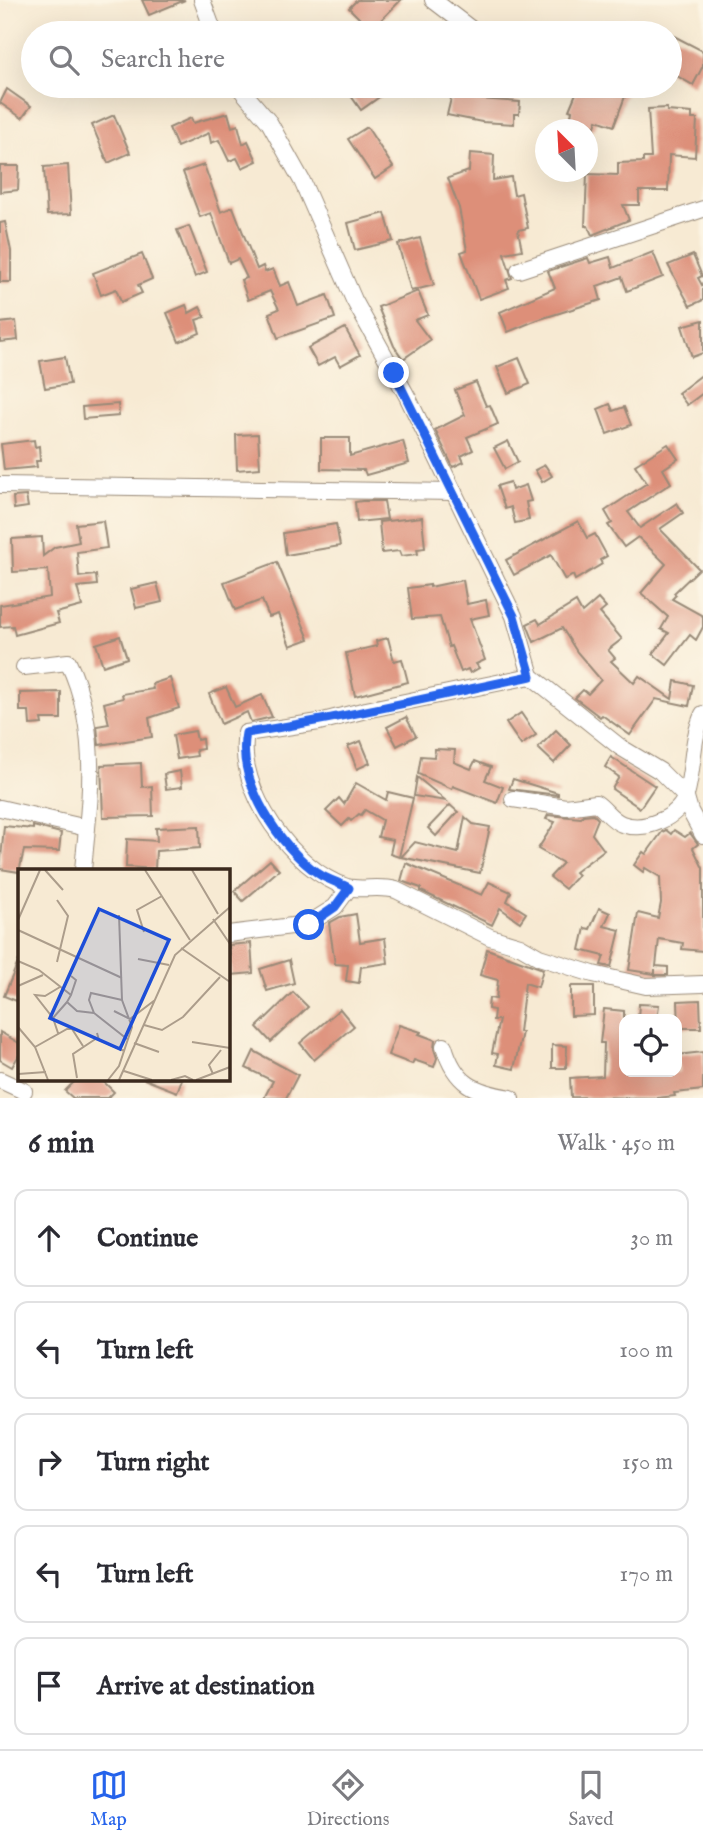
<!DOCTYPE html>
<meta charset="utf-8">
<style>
:root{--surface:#fff;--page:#f7f7f7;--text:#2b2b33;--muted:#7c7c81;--line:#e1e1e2;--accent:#2563eb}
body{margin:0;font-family:"IM FELL English",serif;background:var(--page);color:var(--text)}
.controls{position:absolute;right:21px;bottom:21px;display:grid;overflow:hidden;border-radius:14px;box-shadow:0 7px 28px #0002}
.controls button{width:63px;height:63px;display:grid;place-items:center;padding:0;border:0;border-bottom:2px solid var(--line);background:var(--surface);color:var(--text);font:35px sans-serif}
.compass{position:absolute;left:535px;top:119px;width:63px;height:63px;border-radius:50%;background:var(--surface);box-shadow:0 7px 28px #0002;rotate:336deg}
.stop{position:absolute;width:21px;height:21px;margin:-16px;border:5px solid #2563eb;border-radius:50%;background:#fff}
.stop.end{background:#2563eb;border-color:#fff;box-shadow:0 2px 7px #0008}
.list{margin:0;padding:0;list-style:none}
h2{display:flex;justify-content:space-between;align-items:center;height:91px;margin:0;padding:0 28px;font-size:30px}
h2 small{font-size:23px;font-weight:400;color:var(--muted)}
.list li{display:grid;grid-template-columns:46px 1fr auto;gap:21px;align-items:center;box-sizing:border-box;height:98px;margin:0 14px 14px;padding:0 14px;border:2px solid var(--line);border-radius:14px}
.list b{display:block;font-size:26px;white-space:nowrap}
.list em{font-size:23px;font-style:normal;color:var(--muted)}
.icon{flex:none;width:38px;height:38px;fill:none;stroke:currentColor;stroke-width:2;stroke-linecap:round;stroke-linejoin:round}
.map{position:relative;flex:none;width:703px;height:1098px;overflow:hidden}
.search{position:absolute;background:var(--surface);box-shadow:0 7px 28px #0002;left:21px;right:21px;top:21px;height:77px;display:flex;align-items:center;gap:18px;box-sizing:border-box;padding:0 24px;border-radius:38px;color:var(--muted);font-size:26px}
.sheet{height:651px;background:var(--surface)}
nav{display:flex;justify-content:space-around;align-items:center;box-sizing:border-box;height:98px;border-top:2px solid var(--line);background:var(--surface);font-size:19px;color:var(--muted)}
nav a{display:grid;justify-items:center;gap:4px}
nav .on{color:var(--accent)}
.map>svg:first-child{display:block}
</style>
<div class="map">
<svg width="703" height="1098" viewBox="0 0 703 1098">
<rect width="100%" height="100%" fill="#fcf5e5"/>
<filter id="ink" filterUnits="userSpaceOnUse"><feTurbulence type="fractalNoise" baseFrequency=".0143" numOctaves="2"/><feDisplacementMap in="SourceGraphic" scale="14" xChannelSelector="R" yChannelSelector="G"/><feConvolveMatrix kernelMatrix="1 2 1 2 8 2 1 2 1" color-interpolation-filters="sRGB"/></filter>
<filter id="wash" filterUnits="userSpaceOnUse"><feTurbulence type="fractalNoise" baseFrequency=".00686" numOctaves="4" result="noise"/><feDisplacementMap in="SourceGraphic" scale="28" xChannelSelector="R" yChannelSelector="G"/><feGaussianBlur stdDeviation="1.57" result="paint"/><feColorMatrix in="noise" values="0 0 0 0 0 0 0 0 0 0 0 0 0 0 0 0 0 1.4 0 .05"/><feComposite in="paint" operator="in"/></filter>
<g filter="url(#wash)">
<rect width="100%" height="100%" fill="#f7ead3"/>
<g id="blocks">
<g fill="#dd8f79">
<polygon points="142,0 185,0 149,15"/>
<polygon points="357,0 401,0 371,30 349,8"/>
<polygon points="670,34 703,51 703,66 693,85 670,72"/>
<polygon points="344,86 375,86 382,95 361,110"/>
<polygon points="454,86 483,86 480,99 520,102 519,114 514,114 514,124 482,122 447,115"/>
<polygon points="579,86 612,86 627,91 614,126 597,120 594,130 568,130 572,111 569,110"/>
<polygon points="7,89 31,106 22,118 0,103"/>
<polygon points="667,108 667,111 692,113 692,119 697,119 695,157 669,155 668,191 639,191 639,205 623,205 629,220 592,235 588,226 585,226 587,174 618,175 618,163 643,162 643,158 651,158 648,109"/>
<polygon points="228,113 232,127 238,125 243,144 248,141 257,161 242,168 237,158 229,161 219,140 211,143 209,133 177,147 169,128 191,118 193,123"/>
<polygon points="114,115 130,153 108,163 92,125"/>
<polygon points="367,127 393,167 375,179 348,139"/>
<polygon points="470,153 494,155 493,180 511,177 514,195 521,193 528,228 518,230 522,250 504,253 512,278 506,280 509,288 479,299 461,252 467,250 459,208 448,178 469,171"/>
<polygon points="68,165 71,214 47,215 44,167"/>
<polygon points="204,165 221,212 233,207 257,269 263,266 265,272 273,269 280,286 289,282 298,306 327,295 335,318 278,338 269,313 279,309 270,291 248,300 241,280 247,278 238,259 229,263 211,213 200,217 183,172"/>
<polygon points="0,166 19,166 18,190 0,192"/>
<polygon points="385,213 393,241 355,250 348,223"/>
<polygon points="5,222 11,251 11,282 0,282 0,223"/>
<polygon points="189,226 207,272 195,277 177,230"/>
<polygon points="420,238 434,285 411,291 398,244"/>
<polygon points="653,252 663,277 627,291 622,277 597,286 601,300 537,320 508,332 500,312 555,288 548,271 588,258 590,263 610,257 613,268"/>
<polygon points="142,254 152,279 138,285 142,293 121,302 116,289 101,295 93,273"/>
<polygon points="693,255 702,276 698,278 703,287 703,300 690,306 668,265"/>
<polygon points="418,291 428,315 415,320 430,340 403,359 394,346 378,307"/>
<polygon points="186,305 189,313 200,307 205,317 196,320 200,333 179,342 167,313"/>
<polygon points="703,320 703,353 692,357 682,326"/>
<polygon points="16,321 18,340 0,342 0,323"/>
<polygon points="345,328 360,355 340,366 335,357 318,366 308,348"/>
<polygon points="65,357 70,384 45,388 40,361"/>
<polygon points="519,358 530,384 508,393 497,367"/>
<polygon points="703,374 703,393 687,405 678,393"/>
<polygon points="476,382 486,406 490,405 498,424 467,437 473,450 461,456 464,462 453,467 435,430 465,415 455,390"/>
<polygon points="118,404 119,416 83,419 82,407"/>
<polygon points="610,404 613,411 624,407 631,425 607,434 598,409"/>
<polygon points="258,434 260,468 237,470 236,435"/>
<polygon points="321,438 350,438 350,456 403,441 409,463 366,475 364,470 321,469"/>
<polygon points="34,440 35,447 39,446 40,461 36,461 37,467 4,470 1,444"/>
<polygon points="508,441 518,462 505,469 494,448"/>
<polygon points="668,444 678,459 663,469 671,483 628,512 640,528 677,503 683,513 660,529 699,569 674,593 676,595 672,599 703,616 703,627 696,640 690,635 667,665 653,654 669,633 661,629 668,617 641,593 666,564 638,537 624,547 608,525 612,523 605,511 647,483 635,465"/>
<polygon points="545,465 552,476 542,482 535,470"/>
<polygon points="510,482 512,490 526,485 531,501 526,502 529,520 515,523 511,507 505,509 497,486"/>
<polygon points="26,496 28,507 14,509 13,497"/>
<polygon points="362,501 384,501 387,519 357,522 355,502"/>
<polygon points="422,517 425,548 417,549 418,554 401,556 399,551 382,553 379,522"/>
<polygon points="103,521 107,548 77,552 79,577 96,575 97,585 77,587 82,606 56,613 59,623 15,635 13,626 0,627 0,605 50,597 48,570 13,572 12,539 42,537 43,556 55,547 79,542 76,524"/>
<polygon points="578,521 587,538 595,534 607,556 600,560 602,564 575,580 573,575 565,580 551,555 514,575 506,560"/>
<polygon points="336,524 340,546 286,555 283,533"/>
<polygon points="277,562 309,639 290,646 278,614 269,617 262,600 235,610 224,582"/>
<polygon points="463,580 467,604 486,600 489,615 470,619 485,660 476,664 479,668 470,673 468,669 461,672 451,646 449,647 440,617 412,619 408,588 430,585 430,587"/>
<polygon points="157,583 162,602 136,608 131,589"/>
<polygon points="598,599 606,608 600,613 622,639 608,650 615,658 611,661 634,683 639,676 672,699 675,681 693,685 689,706 656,699 630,735 602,715 600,717 575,698 583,690 588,694 601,680 577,652 562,628 534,642 527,624 537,619 540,624 576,602 582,613"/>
<polygon points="120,636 127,658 103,666 96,644"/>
<polygon points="388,638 394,661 402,659 408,682 355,696 346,653 377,646 376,641"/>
<polygon points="170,678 179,708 149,718 152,737 99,745 97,726 109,724 104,703 123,698 122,694 153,689 152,684"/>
<polygon points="226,687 235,707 262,695 272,717 251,722 247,712 221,724 209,694"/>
<polygon points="61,692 61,719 41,719 42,724 30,725 29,711 20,711 20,693"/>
<polygon points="521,713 536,735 521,745 506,723"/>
<polygon points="406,717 416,736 397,746 387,727"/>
<polygon points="556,730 571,745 554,763 538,748"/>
<polygon points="195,731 197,740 202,739 203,749 196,750 197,756 177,759 173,735"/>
<polygon points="361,741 370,763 357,769 348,746"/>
<polygon points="435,749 455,750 454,762 471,769 475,761 491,767 485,780 503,787 497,803 453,786 452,789 418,774 421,756 434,757"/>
<polygon points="611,757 655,786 640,808 612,789 619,777 605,767"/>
<polygon points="141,763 142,787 152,786 153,816 103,817 101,765"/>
<polygon points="180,771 182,787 166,789 164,774"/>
<polygon points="417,777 446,801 414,796"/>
<polygon points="513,779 558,793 558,795 509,789"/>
<polygon points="356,783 386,800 388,792 413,798 399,857 390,854 393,840 378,837 382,820 365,810 361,815 359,814 351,821 349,819 342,826 326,811 339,798 344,804"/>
<polygon points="450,805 458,812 436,836 428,828"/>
<polygon points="593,814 598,819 592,834 604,850 575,872 578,875 565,889 550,877 563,863 538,849 555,822 546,819 548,815 581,818 583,815"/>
<polygon points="465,817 473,824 490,827 480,873 401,857 415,842 458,853"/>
<polygon points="4,826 33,829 33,826 61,833 59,851 24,850 19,872 0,869"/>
<polygon points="199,826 200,848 156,851 155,869 126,867 127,839 157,841 156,828"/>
<polygon points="666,830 671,834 674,830 685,837 690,833 698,844 693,848 703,868 703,951 682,949 683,943 659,939 656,966 668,967 668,975 655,975 655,969 655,974 629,970 638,913 658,918 661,903 660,877 645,868 643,872 634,865 643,852 646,854 662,832"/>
<polygon points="270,860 279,870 243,901 234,891"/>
<polygon points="406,863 482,895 489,882 511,892 507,901 526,913 520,922 500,908 492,925 421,891 421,888 401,881"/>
<polygon points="599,908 610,913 604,926 620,930 611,967 601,965 604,956 580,950 585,928 590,929"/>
<polygon points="356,914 360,942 385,938 388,963 361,967 359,983 346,981 348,965 335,964 329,923 340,917"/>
<polygon points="251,943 253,973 231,975 229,945"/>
<polygon points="487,949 543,969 538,987 525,983 519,1032 522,1032 514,1069 496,1065 498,1054 492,1053 499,1020 493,1020 494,1010 488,1009 489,998 496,999 498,980 480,975"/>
<polygon points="19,960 19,1002 4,996"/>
<polygon points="289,960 294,983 267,991 260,969"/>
<polygon points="571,986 594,986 594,1015 571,1016"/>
<polygon points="293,992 308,1007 271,1042 257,1027"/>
<polygon points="700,1000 701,1028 679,1028 678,1001"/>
<polygon points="639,1004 659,1005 657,1019 638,1019"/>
<polygon points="340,1009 354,1026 314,1060 300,1043"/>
<polygon points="604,1009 624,1011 624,1072 679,1072 677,1055 703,1052 703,1090 674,1093 675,1096 657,1098 571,1097 570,1078 603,1076 604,1043 600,1043"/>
<polygon points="399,1025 421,1032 419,1034 435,1040 434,1049 437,1058 434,1067 414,1060 412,1064 388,1055"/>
<polygon points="0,1032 19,1043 19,1055 12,1067 0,1060"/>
<polygon points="552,1045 567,1046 566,1068 552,1068"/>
<polygon points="254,1051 298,1075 286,1098 264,1098 273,1081 246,1068"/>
<polygon points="77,1079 101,1079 114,1092 108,1098 73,1098 65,1091"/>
<polygon points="144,1079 182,1079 177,1092"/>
</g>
</g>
</g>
<g filter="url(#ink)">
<use href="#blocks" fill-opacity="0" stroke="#998a78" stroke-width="2"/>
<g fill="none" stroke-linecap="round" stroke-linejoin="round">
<g stroke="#998a78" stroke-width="18">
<g id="minor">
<polyline points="202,0 214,33"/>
<polyline points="433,0 471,29"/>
<polyline points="238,86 269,122 302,181 354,300 408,398 514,616 531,676 620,747 660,771 686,797 690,811 703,835"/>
<polyline points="519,270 703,209"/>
<polyline points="0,485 454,492"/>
<path d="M24 667 68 662C92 711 93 775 87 828"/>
<path d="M531 676 366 710 319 722 246 733C235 789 294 871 347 887 362 891 378 885 396 890L490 937 520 946 539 957 593 974 646 986 703 984"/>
<path d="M513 799 566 807 596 803C605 809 611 820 622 824 644 832 679 818 686 795 694 768 691 740 703 714"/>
<polyline points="0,808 87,828 83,870"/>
<polyline points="228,934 308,924 335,907 349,888"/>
<path d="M444 1046C455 1084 474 1092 511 1098"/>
<polyline points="0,1080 24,1091"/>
</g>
</g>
<use href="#minor" stroke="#fff" stroke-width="16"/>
</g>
</g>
<g fill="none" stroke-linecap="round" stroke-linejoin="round" filter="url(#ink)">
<path stroke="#2563eb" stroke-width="9" d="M309 925 335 907 349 888C340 883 328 880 319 874 280 848 236 781 246 733 342 718 436 696 531 676L514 616 394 373"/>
</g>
<g transform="translate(18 869)">
<rect width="212" height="212" fill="#f7ead3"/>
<path fill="none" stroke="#ac9d8b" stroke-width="2" d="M27 1 45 21M127 1 172 71M174 1 200 45M195 50 212 75M0 51 22 1M0 61 104 109M126 63 119 41 144 27M163 79 212 113M120 90 151 96M0 92 21 101 53 126 49 133 59 142 76 144M39 93 50 47 39 31M0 117 25 106M53 126 58 111 53 107M104 131 73 124 71 131 76 144 109 170M96 142 112 150 137 131M35 149 17 126 27 127 42 118M126 156 144 161 165 148 202 108M0 158 17 178 30 211M40 164 35 149 49 133M79 164 81 171 106 182M174 173 212 179M116 174 141 183M17 178 49 160H54L65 177M106 202 134 211M0 205 28 203M195 205 191 196 203 181M59 209 55 185 79 169M90 211 101 197 114 158 104 131 101 46M101 211 157 86 212 38M153 211 167 207 175 211M178 211 212 198"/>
<path fill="#1d4ed8" fill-opacity="0.15" stroke="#1d4ed8" stroke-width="3.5" d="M81 40 151 71 102 180 32 149Z"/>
<rect width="212" height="212" fill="none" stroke="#3b2a1e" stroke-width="3.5"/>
</g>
</svg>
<div class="controls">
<button><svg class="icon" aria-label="locate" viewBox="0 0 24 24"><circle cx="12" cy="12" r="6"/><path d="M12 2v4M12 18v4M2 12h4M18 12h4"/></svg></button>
</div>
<svg class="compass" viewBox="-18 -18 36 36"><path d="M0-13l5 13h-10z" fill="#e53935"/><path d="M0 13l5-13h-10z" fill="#7c7c81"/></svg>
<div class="stop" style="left:309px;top:925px"></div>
<div class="stop end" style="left:394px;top:373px"></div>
<div class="search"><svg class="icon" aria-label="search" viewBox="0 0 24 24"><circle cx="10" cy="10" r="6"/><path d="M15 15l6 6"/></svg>Search here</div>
</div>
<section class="sheet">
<h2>6 min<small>Walk · 450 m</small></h2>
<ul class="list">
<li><svg class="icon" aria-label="ahead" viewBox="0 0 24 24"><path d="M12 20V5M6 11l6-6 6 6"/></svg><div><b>Continue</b></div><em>30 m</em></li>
<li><svg class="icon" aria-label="left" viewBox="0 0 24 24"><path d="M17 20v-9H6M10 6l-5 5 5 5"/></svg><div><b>Turn left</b></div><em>100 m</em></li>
<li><svg class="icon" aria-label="right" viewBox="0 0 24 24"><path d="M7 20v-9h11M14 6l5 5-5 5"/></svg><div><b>Turn right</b></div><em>150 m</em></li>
<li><svg class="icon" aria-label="left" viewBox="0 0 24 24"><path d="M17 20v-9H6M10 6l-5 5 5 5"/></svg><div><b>Turn left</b></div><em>170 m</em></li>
<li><svg class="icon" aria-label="arrive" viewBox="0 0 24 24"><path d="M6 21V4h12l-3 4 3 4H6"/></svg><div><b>Arrive at destination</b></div></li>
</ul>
</section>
<nav>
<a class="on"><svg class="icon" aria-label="map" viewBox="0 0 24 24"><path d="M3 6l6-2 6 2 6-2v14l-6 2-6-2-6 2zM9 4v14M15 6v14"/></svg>Map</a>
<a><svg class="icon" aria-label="directions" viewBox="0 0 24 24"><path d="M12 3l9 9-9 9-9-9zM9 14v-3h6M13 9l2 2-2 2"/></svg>Directions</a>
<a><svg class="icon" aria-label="saved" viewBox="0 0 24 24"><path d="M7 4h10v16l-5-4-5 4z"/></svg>Saved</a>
</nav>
